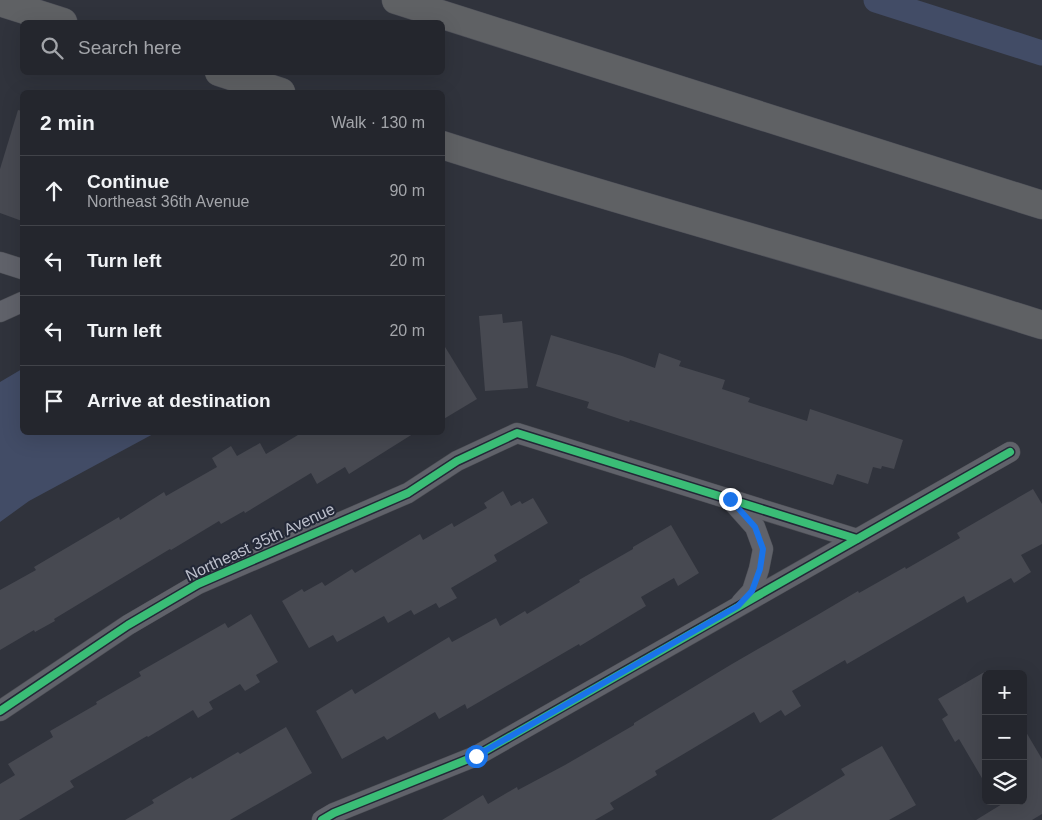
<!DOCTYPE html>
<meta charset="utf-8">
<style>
:root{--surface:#24262d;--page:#2c2e35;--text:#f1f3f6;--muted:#a3a5aa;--line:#414349}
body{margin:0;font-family:Helvetica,sans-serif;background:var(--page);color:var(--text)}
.controls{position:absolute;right:15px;bottom:15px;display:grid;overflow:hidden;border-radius:8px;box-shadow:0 5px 20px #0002}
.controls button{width:45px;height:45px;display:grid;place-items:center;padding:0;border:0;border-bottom:1px solid var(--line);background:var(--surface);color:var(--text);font:25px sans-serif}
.stop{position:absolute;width:15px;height:15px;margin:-11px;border:4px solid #1a73e8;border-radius:50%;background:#fff}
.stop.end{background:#1a73e8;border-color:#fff;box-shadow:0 1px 5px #0008}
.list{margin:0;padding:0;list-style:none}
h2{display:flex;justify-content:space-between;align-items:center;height:65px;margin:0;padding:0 20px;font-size:21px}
h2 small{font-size:16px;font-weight:400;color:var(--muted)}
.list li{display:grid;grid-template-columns:32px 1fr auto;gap:15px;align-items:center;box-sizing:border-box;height:70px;padding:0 20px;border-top:1px solid var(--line)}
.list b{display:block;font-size:19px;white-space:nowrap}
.list p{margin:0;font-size:16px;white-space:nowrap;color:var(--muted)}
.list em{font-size:16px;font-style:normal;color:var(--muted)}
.icon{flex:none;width:28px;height:28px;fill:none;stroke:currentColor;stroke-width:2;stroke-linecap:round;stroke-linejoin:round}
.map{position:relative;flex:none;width:1042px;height:820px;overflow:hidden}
.search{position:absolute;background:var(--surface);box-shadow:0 5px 20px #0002;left:20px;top:20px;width:425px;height:55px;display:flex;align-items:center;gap:12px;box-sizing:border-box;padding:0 18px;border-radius:8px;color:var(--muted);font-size:19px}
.panel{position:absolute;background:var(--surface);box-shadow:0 5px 20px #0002;left:20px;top:90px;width:425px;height:345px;border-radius:8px}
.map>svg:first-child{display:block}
</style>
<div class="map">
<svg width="1042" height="820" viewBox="0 0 1042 820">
<rect width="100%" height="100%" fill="#30333c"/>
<polygon fill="#424c66" points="22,369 22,432 155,433 29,501 0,522 0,382"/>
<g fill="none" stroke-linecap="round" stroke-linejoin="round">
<polyline stroke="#424c66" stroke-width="25" points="876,0 1042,53"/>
</g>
<g fill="#474951">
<polygon points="18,110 22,111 22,221 0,213 0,169"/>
<polygon points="502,314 503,323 522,321 528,388 485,391 479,316"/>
<polygon points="551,335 622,356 655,368 659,353 681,361 679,366 725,380 722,389 750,398 748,402 807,421 810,409 903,440 894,469 882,466 881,469 873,467 868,484 837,474 833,485 630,420 629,422 587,408 589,402 536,386"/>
<polygon points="442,342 477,399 442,420"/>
<polygon points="303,432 416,432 349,474 345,467 317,484 311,473 245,513 244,511 221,524 219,521 171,550 170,549 54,619 55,621 35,632 34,630 0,650 0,590 36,570 34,567 119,517 120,520 164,492 166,496 217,467 212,458 231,446 237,456 260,443 266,454"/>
<polygon points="1033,489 1042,504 1042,544 1021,555 1031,572 1014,583 1011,578 967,603 964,596 847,664 845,660 792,691 801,706 785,716 781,710 760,723 754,712 655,771 657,775 610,803 614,809 595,820 442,820 483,795 488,804 517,787 518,790 565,765 634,725 634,723 732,664 819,614 858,591 859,593 905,567 906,569 960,538 957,533"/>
<polygon points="503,491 511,506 520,501 522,504 533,498 548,523 494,555 497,561 451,588 457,598 439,608 436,603 414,615 411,610 388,623 384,616 337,642 333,635 309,648 282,601 302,589 304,592 322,582 325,586 352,569 355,573 420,534 423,540 452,523 454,527 487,508 484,503"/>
<polygon points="671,525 699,573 678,586 674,578 641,597 646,606 580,646 579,644 467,709 465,704 439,719 435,712 387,740 384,736 342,759 316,711 352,689 355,694 449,637 452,642 496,618 500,626 525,611 527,614 580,582 579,580 633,549 633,547"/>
<polygon points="251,614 278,662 256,675 260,682 245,691 240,684 209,702 213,709 198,718 193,710 148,737 147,736 70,781 74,787 19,820 0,820 0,784 15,775 8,764 53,737 50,731 97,704 96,702 141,676 139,672 225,623 228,628"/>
<polygon points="986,671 986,785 959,739 955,742 942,719 948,715 938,699"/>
<polygon points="286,727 312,773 230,820 125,820 154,803 152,800 191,777 192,779 238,752 240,754"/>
<polygon points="1023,727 1042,759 1042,814 1032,820 976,820 1007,801 1023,801"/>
<polygon points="882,746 916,805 889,820 771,820 845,775 841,769"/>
</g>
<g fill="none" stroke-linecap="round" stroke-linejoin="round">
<g stroke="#4c4e55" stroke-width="21">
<g id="minor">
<polyline points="0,262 22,269"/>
<polyline points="0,312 22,302"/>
<polyline points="730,499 755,527 763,549 759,569 752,591 741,603"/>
<polyline points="0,711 128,625 198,584 408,493 457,461 517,433 857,539"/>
<polyline points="322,820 334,813 476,756 1010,452"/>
</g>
</g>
<g stroke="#4d4f58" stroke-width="29">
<g id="motorway">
<polyline points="396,0 1042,205"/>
<polyline points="0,2 63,22"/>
<polyline points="219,72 281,92"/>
<path d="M442 145C641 209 843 261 1042 325"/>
</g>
</g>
<use href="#minor" stroke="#60626a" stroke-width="20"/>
<use href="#motorway" stroke="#5f6164" stroke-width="28"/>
<g stroke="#232837" stroke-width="11">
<g id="cycleway">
<polyline points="0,711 128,625 198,584 408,493 457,461 517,433 857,539"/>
<polyline points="322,820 334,813 476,756 1010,452"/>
</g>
</g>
<use href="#cycleway" stroke="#3abd76" stroke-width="8"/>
</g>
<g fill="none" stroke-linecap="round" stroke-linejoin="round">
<polyline stroke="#1a73e8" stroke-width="6" points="476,756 738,606 752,591 760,569 763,549 755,527 730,499"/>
</g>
<g text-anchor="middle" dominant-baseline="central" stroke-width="4" stroke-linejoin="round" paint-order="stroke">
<g font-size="16" fill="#bcbfcb" stroke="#232837">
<text transform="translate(260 542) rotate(-25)">Northeast 35th Avenue</text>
</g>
</g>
</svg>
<div class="controls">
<button>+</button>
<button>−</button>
<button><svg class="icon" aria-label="layers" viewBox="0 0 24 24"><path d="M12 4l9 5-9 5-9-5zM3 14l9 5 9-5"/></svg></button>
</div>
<div class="stop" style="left:476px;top:756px"></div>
<div class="stop end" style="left:730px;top:499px"></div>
<div class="search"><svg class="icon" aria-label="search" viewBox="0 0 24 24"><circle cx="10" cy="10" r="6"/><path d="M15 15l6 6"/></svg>Search here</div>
<section class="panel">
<h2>2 min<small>Walk · 130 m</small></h2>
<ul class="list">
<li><svg class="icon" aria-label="ahead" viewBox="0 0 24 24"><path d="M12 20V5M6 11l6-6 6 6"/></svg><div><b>Continue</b><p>Northeast 36th Avenue</p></div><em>90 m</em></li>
<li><svg class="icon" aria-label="left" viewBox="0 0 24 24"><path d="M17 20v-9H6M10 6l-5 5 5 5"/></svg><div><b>Turn left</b></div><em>20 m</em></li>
<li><svg class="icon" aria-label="left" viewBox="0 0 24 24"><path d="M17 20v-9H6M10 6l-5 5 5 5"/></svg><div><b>Turn left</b></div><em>20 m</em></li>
<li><svg class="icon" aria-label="arrive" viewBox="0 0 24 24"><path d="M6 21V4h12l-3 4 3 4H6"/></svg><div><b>Arrive at destination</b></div></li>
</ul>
</section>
</div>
